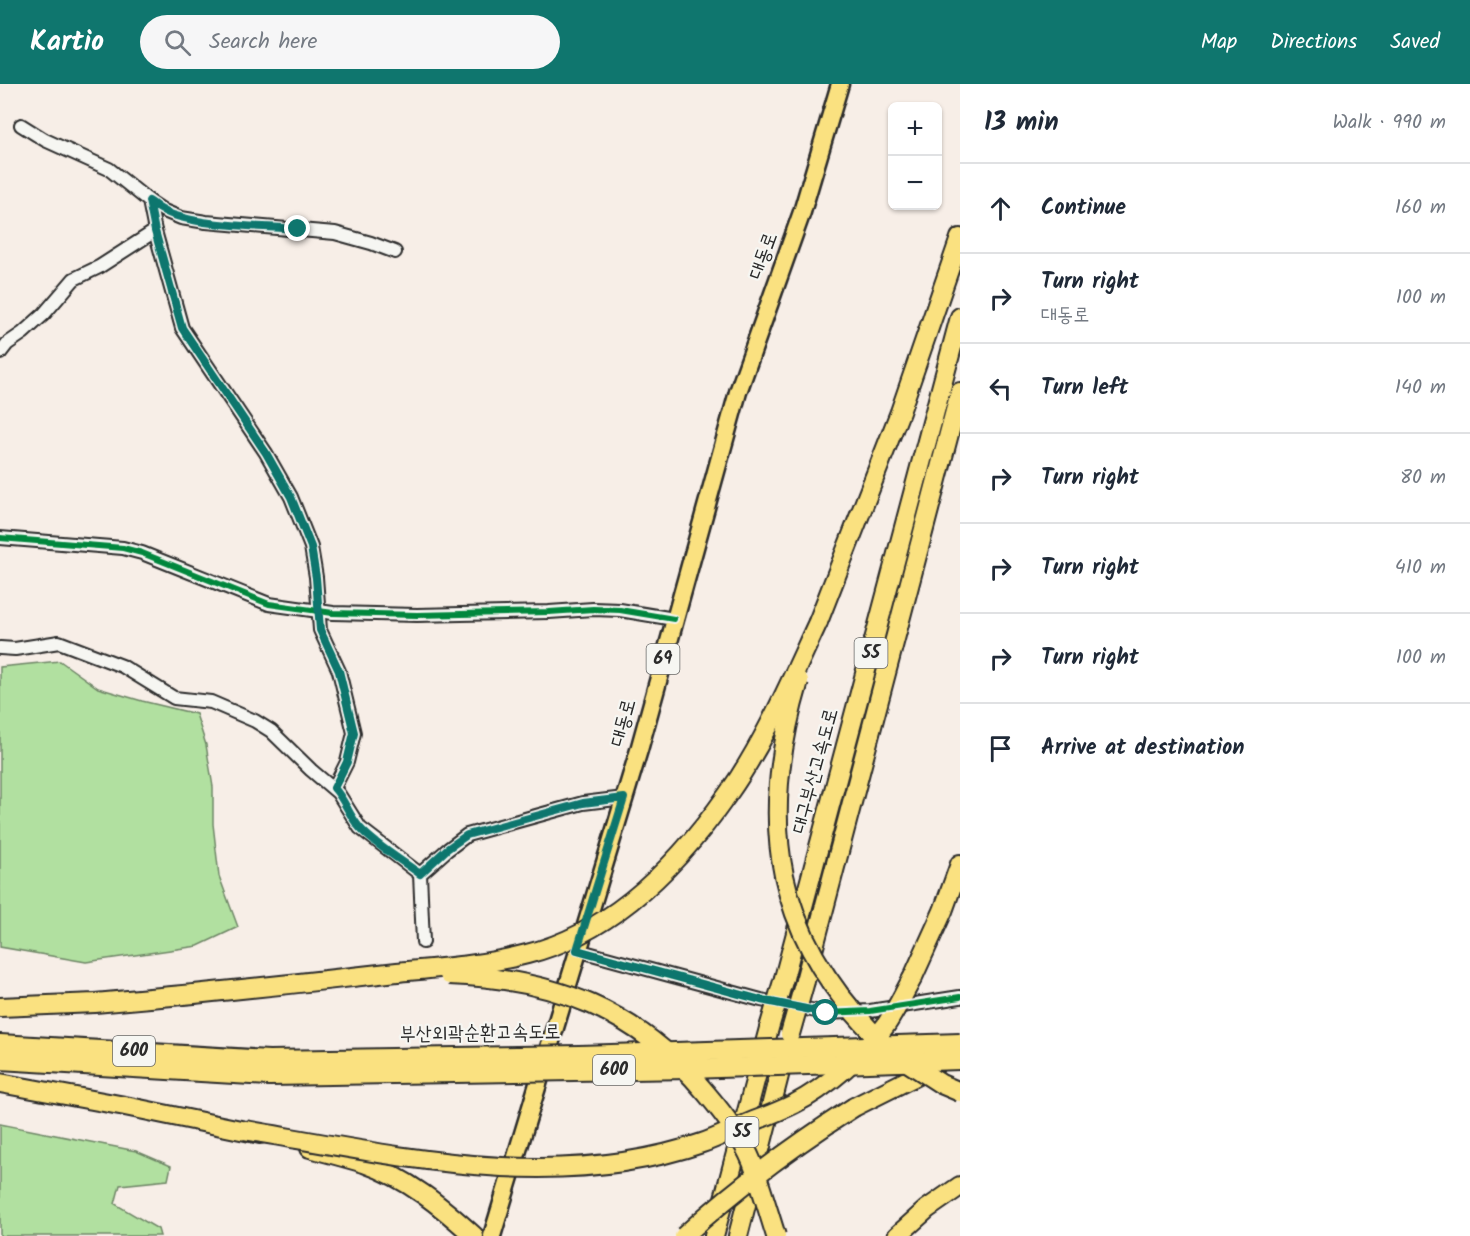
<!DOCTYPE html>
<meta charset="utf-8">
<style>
:root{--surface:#fff;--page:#f6f6f7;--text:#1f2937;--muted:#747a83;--line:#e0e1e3;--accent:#0f766e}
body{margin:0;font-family:Kalam,"Poor Story",sans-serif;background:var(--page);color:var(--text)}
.controls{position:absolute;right:18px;top:18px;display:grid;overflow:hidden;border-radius:9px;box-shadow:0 2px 4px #0004}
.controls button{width:54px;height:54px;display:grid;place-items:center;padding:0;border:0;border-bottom:2px solid var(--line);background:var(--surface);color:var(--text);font:30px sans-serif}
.stop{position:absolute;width:18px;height:18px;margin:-14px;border:4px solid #0f766e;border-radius:50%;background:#fff}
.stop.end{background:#0f766e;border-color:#fff;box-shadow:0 2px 6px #0008}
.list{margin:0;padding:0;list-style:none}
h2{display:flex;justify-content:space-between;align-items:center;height:78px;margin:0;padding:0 24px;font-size:26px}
h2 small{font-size:20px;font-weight:400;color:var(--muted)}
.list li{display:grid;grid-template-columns:39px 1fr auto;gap:18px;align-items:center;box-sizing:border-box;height:90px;padding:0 24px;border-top:2px solid var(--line)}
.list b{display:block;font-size:22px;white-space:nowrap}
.list p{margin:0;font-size:20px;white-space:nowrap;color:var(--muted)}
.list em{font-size:20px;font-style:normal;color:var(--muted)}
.icon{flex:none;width:33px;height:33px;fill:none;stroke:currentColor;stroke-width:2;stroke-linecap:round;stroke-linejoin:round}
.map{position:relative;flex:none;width:960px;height:1152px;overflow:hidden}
header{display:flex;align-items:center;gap:36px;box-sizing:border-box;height:84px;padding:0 30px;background:var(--accent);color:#fff}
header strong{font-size:28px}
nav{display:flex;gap:33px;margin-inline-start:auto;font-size:21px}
.search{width:420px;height:54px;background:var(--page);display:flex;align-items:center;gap:15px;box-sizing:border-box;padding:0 21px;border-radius:33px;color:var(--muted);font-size:22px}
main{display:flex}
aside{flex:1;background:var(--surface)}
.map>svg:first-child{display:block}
</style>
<header>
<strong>Kartio</strong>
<div class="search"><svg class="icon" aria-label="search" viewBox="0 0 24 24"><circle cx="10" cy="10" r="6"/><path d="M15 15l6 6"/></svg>Search here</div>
<nav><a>Map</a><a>Directions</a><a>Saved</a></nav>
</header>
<main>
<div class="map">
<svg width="960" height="1152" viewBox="0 0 960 1152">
<rect width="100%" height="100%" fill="#f7eee7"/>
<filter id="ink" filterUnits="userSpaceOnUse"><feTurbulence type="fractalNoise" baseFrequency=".0167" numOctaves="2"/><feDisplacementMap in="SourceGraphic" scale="12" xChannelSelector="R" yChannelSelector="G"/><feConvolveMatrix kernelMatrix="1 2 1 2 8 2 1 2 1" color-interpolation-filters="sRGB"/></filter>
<g filter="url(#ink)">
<g fill="#b1e0a0" stroke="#6e8666" stroke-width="1.5">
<polygon points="60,577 98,604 142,617 196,630 206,661 213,703 213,740 219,792 238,843 198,862 86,878 0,863 0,583"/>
<polygon points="0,1040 136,1067 171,1082 168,1096 120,1101 115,1120 158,1145 160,1152 0,1152"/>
</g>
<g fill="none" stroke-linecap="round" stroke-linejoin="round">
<g stroke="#2b2b2b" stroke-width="16">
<g id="minor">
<polyline points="149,117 164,127 181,134 206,138 335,149 371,159 395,168"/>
<polyline points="155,147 182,244 266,369 291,413 311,463 316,493 320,546 339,587 354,649 347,678 334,704"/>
<polyline points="0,269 7,260 23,249 44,230 74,195 99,183 155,147 149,117 109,85 45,56 21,41"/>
<polyline points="0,454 123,464 142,469 269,520 333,529 417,531 549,528 593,525 620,526 674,535"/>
<polyline points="0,564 15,565 59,558 122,582 174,614 211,618 255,637 271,647 311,686 338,709 360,744 420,790"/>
<polyline points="423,858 420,790 447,766 467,751 583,719 624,714"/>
<polyline points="577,866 761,916 826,929 870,927 960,913"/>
</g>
</g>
<g stroke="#2b2b2b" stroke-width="21">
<polyline id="major" points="492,1152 639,666 738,308 802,128 840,0"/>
</g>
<g stroke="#2b2b2b" stroke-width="22">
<g id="highway">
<polyline points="818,538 900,328 960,154"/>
<polyline points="913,893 943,827 960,780"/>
<polyline points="784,894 960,233"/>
<polyline points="805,897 960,308"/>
<polyline points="0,923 95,919 194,910"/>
<polyline points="0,960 269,976"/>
<polyline points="0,976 269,992"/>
<polyline points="0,999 125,1022 260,1050"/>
<polyline points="854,1023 934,983"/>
<path d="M310 1064C328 1069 347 1074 364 1079 407 1094 441 1122 474 1152"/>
<polyline points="714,1152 769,944"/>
<polyline points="738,1152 785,968"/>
<polyline points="897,1152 927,1125 960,1102"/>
</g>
</g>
<use href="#minor" stroke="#f6f6f2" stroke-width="12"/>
<use href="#major" stroke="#fae180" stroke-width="16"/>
<use href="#highway" stroke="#fae180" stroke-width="18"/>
<g stroke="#2b2b2b" stroke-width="22" stroke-linecap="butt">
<g id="highway-bridge">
<path d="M799 597C757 738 773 854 883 959"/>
<path d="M449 891C555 895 637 926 706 1009 723 1029 742 1053 752 1078 761 1102 768 1127 776 1152"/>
<path d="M194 910C262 903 329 896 397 888 440 884 485 881 527 870 612 849 679 780 728 710 765 658 791 596 818 538"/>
<polyline points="769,944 784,894"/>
<polyline points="790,950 805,897"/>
<polyline points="269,976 579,971 960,959"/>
<polyline points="904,976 941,1000 960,1008"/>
<polyline points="269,992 690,985 960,976"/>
<path d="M245 1046C394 1071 554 1110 702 1059 717 1054 730 1047 744 1041 761 1034 778 1028 794 1020 826 1004 865 970 886 941 896 926 904 909 913 893"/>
<path d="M684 1152C737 1103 793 1062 854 1023"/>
</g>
</g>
<use href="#highway-bridge" stroke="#fae180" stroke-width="18"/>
<g stroke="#f6f6f2" stroke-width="10">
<g id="cycleway">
<polyline points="155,147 182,244 266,369 291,413 311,463 316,493 320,546 339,587 354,649 347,678 334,704"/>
<polyline points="0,454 123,464 142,469 269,520 333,529 417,531 549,528 593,525 620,526 674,535"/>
<polyline points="577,866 761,916 826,929 870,927 960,913"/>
</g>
</g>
<use href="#cycleway" stroke="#00873e" stroke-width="6"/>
</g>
</g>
<g fill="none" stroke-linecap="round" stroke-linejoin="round" filter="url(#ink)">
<path stroke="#0f766e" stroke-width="8" d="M298 145C263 142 195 143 164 127 159 125 154 120 149 117L155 147 182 244 266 369 291 413 311 463 316 494 320 546 339 587 354 649 347 678 334 704C345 716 349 732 360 744 375 761 401 776 420 790L447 765 467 751 583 719 624 714 577 866 761 916 826 929"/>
</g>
<g text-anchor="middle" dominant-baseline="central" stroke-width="4.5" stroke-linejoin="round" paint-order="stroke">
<g fill="#f6f6f2" stroke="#686867" stroke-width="1.5">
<rect x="854.5" y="554" width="33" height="30" rx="4.5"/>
<rect x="646.5" y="560" width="33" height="30" rx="4.5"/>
<rect x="113" y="952" width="42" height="30" rx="4.5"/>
<rect x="593" y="971" width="42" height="30" rx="4.5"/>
<rect x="725.5" y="1033" width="33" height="30" rx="4.5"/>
</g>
<g font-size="18" font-weight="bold" fill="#2b2b2b">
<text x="871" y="569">55</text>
<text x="663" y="575">69</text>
<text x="134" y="967">600</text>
<text x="614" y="986">600</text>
<text x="742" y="1048">55</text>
</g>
<g font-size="20" fill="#2b2b2b" stroke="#f6f6f2">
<text transform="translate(764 172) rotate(-70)">대동로</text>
<text transform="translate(624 639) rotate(-75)">대동로</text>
<text transform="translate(816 687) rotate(-75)">대구부산고속도로</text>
<text transform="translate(480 950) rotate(-1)">부산외곽순환고속도로</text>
</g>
</g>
</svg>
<div class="controls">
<button>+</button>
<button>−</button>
</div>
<div class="stop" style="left:826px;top:929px"></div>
<div class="stop end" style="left:298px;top:145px"></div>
</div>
<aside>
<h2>13 min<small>Walk · 990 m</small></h2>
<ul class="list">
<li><svg class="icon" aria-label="ahead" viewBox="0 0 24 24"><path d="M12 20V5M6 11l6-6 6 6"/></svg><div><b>Continue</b></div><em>160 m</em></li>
<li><svg class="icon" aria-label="right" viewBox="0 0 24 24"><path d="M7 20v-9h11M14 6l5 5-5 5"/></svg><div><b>Turn right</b><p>대동로</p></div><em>100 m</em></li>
<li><svg class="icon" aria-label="left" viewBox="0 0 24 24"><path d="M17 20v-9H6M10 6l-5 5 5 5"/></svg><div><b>Turn left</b></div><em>140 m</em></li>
<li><svg class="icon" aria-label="right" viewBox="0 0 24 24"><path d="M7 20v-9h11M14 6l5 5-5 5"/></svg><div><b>Turn right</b></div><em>80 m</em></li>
<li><svg class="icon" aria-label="right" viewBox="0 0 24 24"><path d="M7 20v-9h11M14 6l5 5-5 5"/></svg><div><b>Turn right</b></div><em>410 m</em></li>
<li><svg class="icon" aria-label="right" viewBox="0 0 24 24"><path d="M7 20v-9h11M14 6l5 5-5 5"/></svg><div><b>Turn right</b></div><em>100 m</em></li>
<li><svg class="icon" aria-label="arrive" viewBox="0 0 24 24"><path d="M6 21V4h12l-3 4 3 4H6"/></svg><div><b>Arrive at destination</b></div></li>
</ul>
</aside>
</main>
